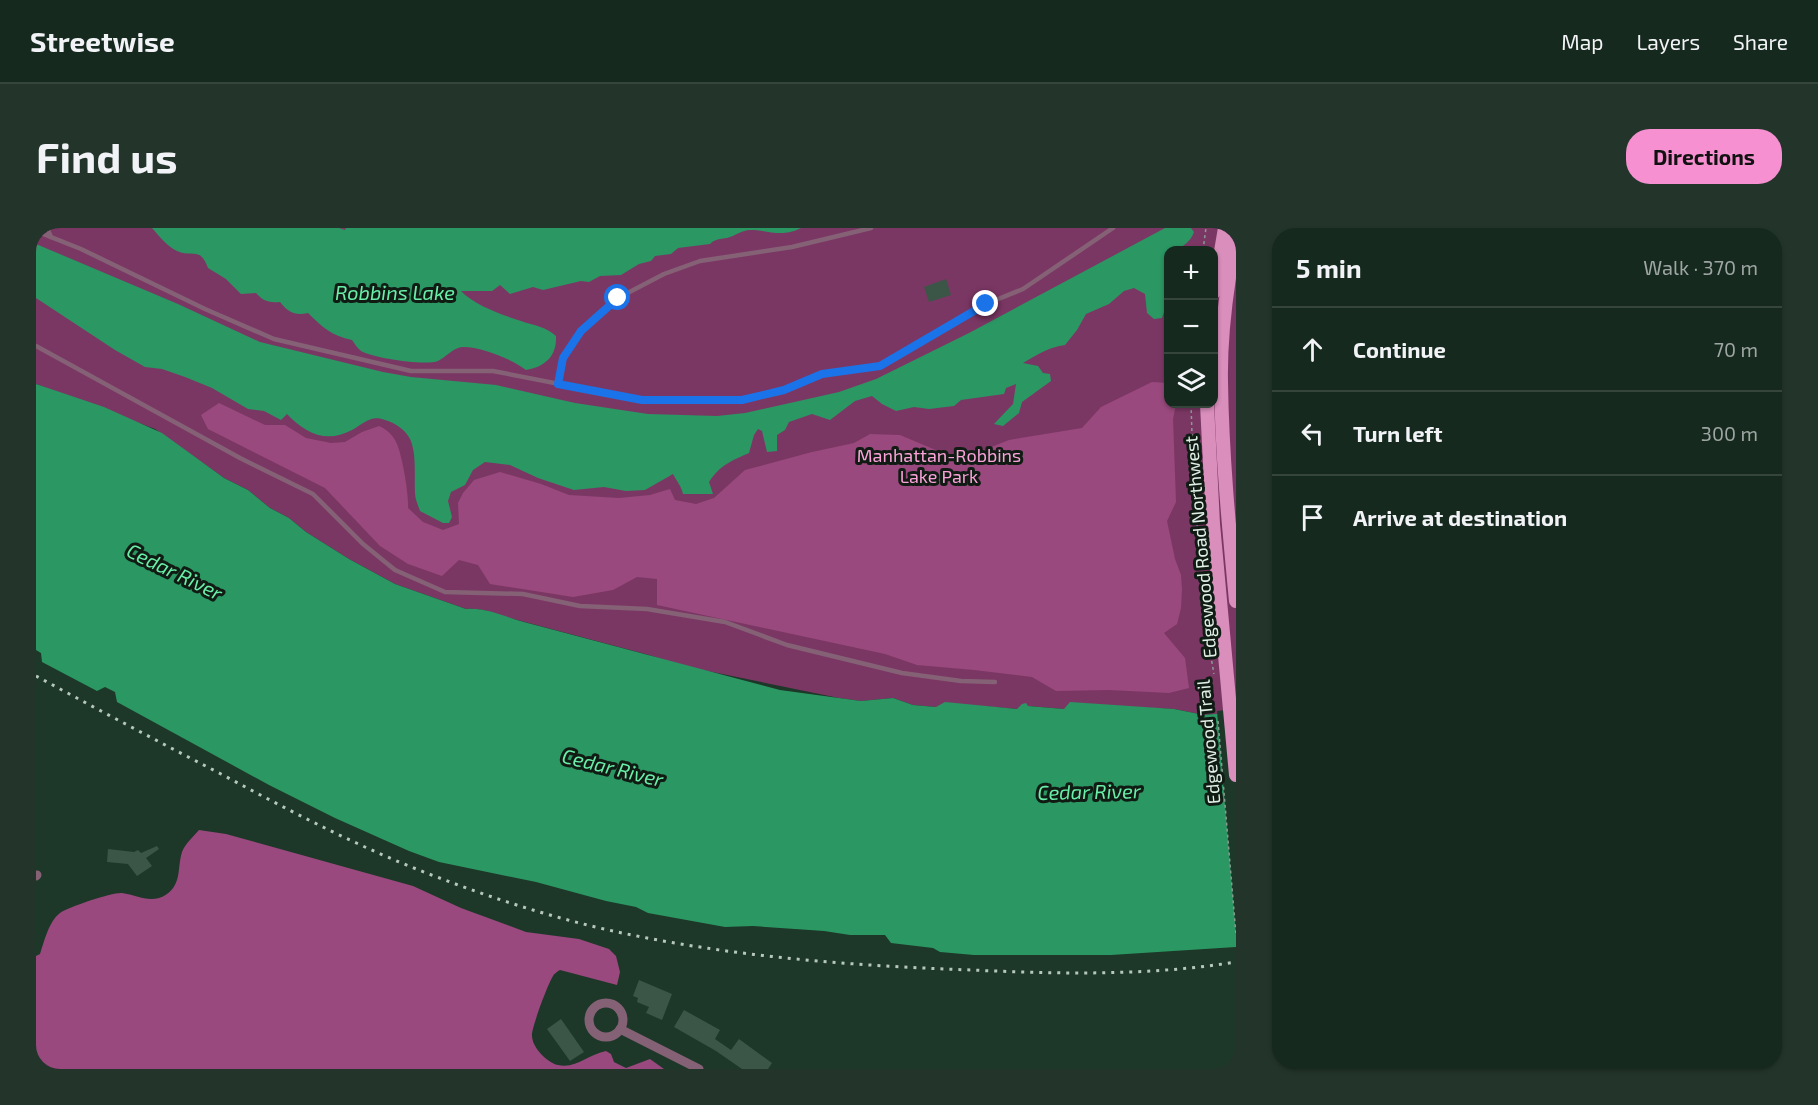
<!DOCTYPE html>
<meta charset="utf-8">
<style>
:root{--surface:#16291e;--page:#23352b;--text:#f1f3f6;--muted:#9ea6a4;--line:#35453c;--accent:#f690d0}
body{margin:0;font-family:"Exo 2",sans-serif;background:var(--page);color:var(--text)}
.controls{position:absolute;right:18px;top:18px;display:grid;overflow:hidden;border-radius:12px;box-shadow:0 2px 4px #0004}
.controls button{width:54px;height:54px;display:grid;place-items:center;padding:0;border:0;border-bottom:2px solid var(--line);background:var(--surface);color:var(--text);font:30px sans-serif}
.stop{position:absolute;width:18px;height:18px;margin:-14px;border:4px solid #1a73e8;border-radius:50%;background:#fff}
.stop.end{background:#1a73e8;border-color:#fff;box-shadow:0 2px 6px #0008}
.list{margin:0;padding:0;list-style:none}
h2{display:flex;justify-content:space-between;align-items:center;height:78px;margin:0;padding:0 24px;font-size:26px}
h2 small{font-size:20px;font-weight:400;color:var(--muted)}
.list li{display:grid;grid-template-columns:39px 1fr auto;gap:18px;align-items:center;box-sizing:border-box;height:84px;padding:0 24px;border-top:2px solid var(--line)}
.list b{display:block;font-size:22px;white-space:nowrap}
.list em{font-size:20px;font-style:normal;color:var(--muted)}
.icon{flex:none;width:33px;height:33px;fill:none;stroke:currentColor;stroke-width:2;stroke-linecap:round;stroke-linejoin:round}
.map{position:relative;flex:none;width:1200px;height:841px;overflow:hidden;border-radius:24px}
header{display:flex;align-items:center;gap:36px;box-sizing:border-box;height:84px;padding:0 30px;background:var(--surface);border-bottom:2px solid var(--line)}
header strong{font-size:28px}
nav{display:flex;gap:33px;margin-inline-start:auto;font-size:21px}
.intro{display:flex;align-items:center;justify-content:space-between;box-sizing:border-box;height:144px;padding:0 36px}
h1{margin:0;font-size:42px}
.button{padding:15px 27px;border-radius:24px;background:var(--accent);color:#111;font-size:21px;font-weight:700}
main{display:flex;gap:36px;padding:0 36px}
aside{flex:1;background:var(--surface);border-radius:24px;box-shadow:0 2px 4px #0004}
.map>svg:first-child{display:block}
</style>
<header>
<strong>Streetwise</strong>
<nav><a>Map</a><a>Layers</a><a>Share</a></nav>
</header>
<div class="intro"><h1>Find us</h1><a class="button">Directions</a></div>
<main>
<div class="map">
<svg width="1200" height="841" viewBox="0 0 1200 841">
<rect width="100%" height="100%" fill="#1d3728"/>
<path fill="#7b3764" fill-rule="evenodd" d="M0 0H1200V484L1168 487 1138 481 1094 479 1028 481 992 478 982 481 944 478 900 479 877 477 857 470 825 473 803 470 647 438 613 427 466 388C454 383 443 380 430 381L359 356 313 331 270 304 253 290 234 280 212 262 188 250 119 201 0 156ZM1132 22H1178V176H1132Z"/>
<g fill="#99497d">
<path d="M1116 154 1132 155V176H1140L1137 191 1140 274 1131 293 1139 331 1145 347 1146 361 1145 380 1141 396 1128 405 1149 430 1153 460 1133 465 1073 462 1020 463 996 449 938 442 881 437 849 426 621 377V351L601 349 577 362 537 369 454 356 442 337 423 332 406 348 372 336 344 318 289 260 172 201 165 187 183 175 229 197H249L270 210 295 215 309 214 326 204 343 198C350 201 357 207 360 214 366 225 373 267 372 280L387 294 407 302 423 296 422 275 427 265 438 252 464 244 505 256 533 267 583 270 614 267 634 261 639 272 660 276 678 270 709 242 776 224 818 215 834 206 864 207 928 234 948 222 973 212 1046 200 1065 179Z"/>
<path d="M163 602 190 606 377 658 425 680 490 704 543 711 573 721 580 728 584 744 581 757 524 742C522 743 518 746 517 748 512 756 497 796 496 806 495 818 510 834 522 837 540 841 553 826 570 823L575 826 578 834 590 840 614 831 628 841H0V728L4 726C8 714 13 693 24 685 32 679 77 664 86 665 102 667 115 677 131 666 146 655 141 640 146 624 149 616 158 608 163 602Z"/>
</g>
<g fill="#2b9763">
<path d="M116 0H303L309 2 310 0H765C745 10 733 2 714 2 706 2 699 8 691 10 684 11 679 11 674 16L642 20 635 26 619 28 615 33 603 36 585 47 564 48 553 54 545 53 507 62 497 59 474 66 464 57 456 63H425C438 77 466 87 485 93 499 98 509 98 520 108 521 128 509 139 490 142 476 131 443 118 426 119 417 120 410 129 402 133 389 138 336 130 325 123 321 120 319 116 316 112 296 108 286 99 272 85 259 88 252 84 244 74 233 75 227 73 220 65L205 66 190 51 172 40C164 18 157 30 141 23 131 18 123 8 116 0Z"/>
<path d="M1129 0H1155L1158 4C1154 15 1144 22 1132 22V72L1126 90 1118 91 1111 85 1109 66 1098 60 1088 63 1073 76 1050 86 1041 102 1029 117C1013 119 1002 126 987 135L1002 138 1007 145 1014 146 1015 153 986 174 983 185 967 198 958 196 977 176 980 156 970 160 968 166 925 172 918 178 893 181 878 179 860 183 846 176 836 168 819 173 794 192 776 186 753 194 749 202 741 207V223L731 224 726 203 722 201 718 207 713 225C695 233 684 237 673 254L677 266H647C645 257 641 254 637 246L609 262 590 263 568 259 538 262 502 250 474 237 449 234 437 242 429 257 415 264 412 273 416 289 413 295H407L384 283C382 277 379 271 379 265 378 249 381 226 374 211 369 201 359 195 349 192 335 186 327 196 316 202 290 216 269 205 251 186L245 192 228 183 212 181 176 160 149 149 126 141 109 139 79 122 0 70V16L142 76 224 114 347 144 375 149 460 157 539 175 612 186 681 188 709 185 803 164 840 151 933 105Z"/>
<path d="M0 156 68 179 126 205 188 250 212 262 234 280 253 290 270 304 313 331 359 356 430 381C450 379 469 389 488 394L744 462 825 473 857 470 877 477 900 479 909 474 981 481 986 476 990 475 992 478 1028 481 1034 474 1138 481 1168 487 1200 484V719L1075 727H938L904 724 897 720 855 715 849 707H814L788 703 717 698 689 699 612 685 600 679 570 673 500 654 403 634 373 623 299 590 233 557 81 474 79 464 69 459 61 463 6 434 5 425 0 422Z"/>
</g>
<polygon fill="#1d3728" points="1200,481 1200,707 1181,483"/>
<g fill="#3b5646">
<polygon points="910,51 915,67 893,74 888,59"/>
<polygon points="121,618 123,621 110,630 116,638 101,648 92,636 71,634 72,621 98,624 102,622 105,625"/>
<polygon points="603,752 636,766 626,792 610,785 613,779 601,774 602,770 597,768"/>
<polygon points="648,782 684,802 679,811 695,822 703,811 736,835 732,841 706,841 680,823 638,799"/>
<polygon points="525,791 548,824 534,833 511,801"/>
</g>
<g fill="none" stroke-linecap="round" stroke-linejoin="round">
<g stroke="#889c90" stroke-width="1.5" stroke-dasharray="3 3" stroke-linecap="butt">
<polyline points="1167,22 1170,0"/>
<polyline points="1155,176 1158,265 1172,412 1178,446"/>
<polyline points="1182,493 1200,707"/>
</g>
<g stroke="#856176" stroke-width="4.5">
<polyline points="11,0 15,9"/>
<polyline points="0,3 45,21 169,81 238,111 375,143 457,143 606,172 706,172 748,162 786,146 844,137 950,76 987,61 1077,0"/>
<polyline points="0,118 204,230 277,266 327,316 359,342 409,364 487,366 544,378 611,381 689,394 751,417 866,445 925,453 959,454"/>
<polyline points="522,156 527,130 545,103 582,70 628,46 664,33 756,19 835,0"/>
</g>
<g stroke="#856176" stroke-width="9">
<polyline points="0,648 1,647"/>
<circle cx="570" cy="792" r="17"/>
<polyline points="584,801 663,841"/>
</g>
<g stroke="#d98ebc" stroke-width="14">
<path d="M1200 9C1191 56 1184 106 1185 154 1186 227 1193 300 1200 373"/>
<polyline points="1178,64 1189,0"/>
<polyline points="1171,176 1177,296 1200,547"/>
</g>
<path stroke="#b6c8bd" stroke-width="3" stroke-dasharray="3 6" stroke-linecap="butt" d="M0 448C61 481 123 514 185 546 256 584 326 621 401 649 466 674 534 695 601 708 711 730 824 738 935 742 1023 746 1113 748 1200 734"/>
</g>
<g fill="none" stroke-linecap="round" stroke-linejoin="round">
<polyline stroke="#1a73e8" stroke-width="8" points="582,70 545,103 527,130 522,156 606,172 706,172 748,162 786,146 844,138 950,76"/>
</g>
<g text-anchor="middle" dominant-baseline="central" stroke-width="6" stroke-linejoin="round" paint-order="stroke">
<g font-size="18" fill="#fba2d9" stroke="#101b14">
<text x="903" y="227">Manhattan-Robbins<tspan x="903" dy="21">Lake Park</tspan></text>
</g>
<g font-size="18" fill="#e0f0e6" stroke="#101b14">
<text transform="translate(1164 319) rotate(-95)">Edgewood Road Northwest</text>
<text transform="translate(1172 514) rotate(-95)">Edgewood Trail</text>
</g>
<g font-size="20" font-style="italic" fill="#69efa8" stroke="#101b14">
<text x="359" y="64">Robbins Lake</text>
<text transform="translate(139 343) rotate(26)">Cedar River</text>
<text transform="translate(577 539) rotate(14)">Cedar River</text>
<text transform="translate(1053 563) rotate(-1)">Cedar River</text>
</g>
</g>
</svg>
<div class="controls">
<button>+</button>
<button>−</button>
<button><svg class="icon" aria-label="layers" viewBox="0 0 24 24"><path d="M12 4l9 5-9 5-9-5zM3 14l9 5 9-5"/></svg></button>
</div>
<div class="stop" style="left:582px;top:70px"></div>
<div class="stop end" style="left:950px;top:76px"></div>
</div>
<aside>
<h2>5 min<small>Walk · 370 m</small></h2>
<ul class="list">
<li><svg class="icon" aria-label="ahead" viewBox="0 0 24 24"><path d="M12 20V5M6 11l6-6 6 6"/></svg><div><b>Continue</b></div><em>70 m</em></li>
<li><svg class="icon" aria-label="left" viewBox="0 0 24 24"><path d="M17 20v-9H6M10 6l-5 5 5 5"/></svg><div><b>Turn left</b></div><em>300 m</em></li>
<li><svg class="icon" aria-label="arrive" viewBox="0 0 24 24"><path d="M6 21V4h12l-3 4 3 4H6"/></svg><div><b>Arrive at destination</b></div></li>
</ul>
</aside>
</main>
